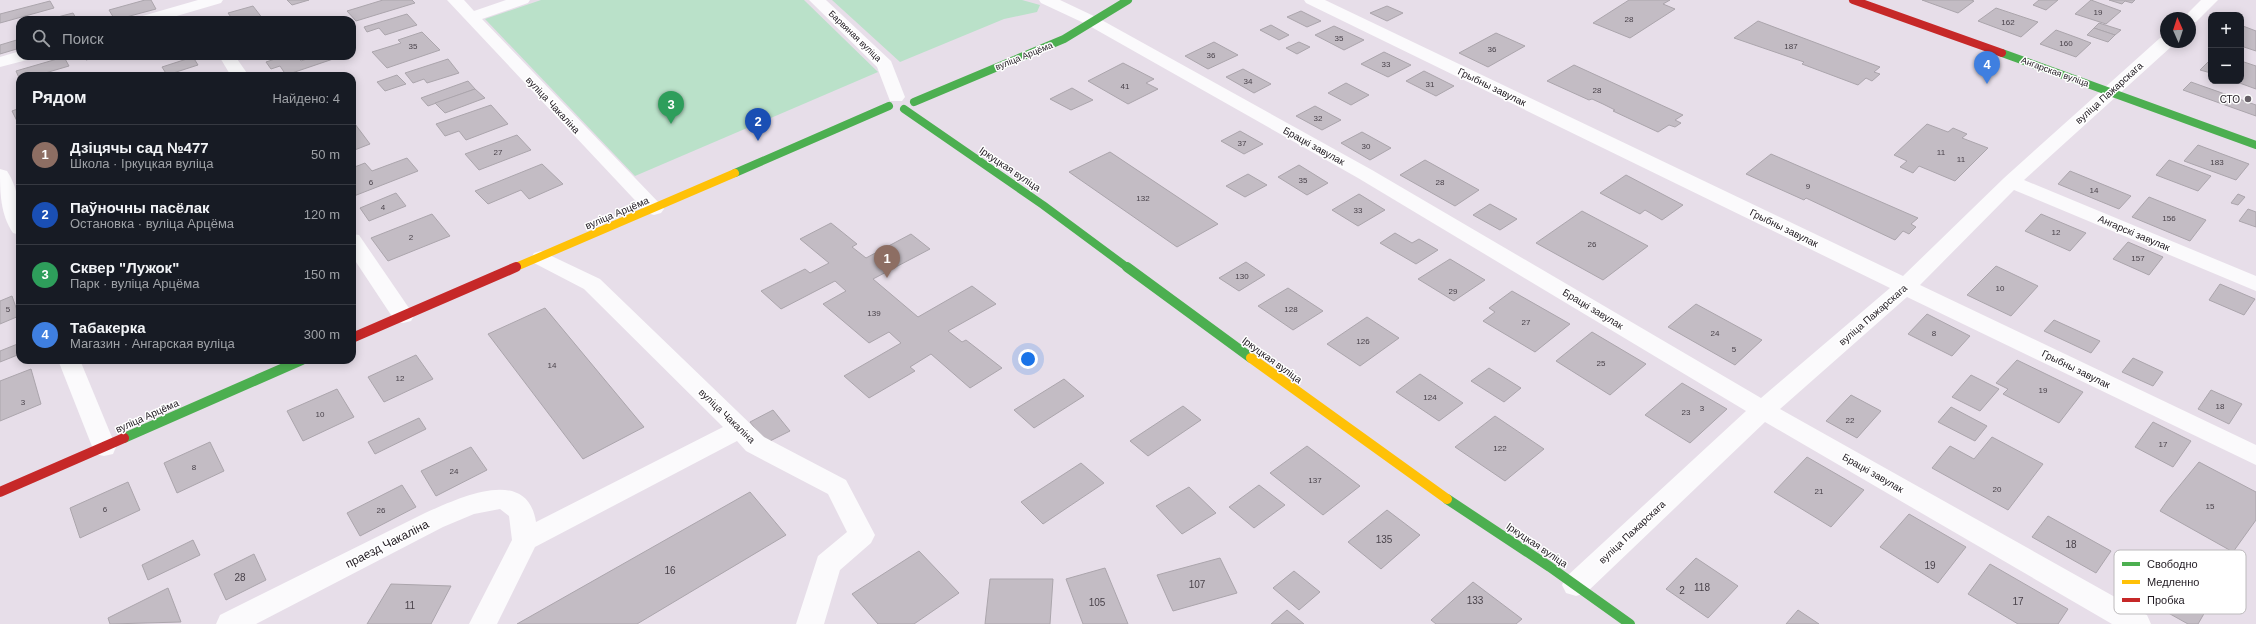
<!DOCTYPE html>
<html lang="ru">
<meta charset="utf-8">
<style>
:root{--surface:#171b24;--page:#242831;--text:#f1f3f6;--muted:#9ea1a6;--line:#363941;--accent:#ea580c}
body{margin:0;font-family:Helvetica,sans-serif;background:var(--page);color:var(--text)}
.controls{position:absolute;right:12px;top:12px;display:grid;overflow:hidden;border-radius:8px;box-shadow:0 2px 10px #0003}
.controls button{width:36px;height:36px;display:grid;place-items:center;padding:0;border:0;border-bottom:1px solid var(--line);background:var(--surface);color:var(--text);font:20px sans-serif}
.compass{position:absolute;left:2160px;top:12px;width:36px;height:36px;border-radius:50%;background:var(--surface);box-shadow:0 2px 10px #0003;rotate:357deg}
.you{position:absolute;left:1028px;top:359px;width:14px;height:14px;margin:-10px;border:3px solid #fff;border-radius:50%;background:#1a73e8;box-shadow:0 0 0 6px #1a73e833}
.badge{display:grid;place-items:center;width:26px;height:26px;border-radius:50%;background:var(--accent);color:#fff;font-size:13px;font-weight:700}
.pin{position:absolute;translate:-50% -33px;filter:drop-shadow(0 1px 2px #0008)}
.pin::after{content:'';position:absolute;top:21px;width:14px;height:12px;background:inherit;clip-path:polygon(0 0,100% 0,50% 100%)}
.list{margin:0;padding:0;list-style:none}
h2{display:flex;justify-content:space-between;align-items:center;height:52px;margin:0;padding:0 16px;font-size:17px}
h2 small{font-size:13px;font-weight:400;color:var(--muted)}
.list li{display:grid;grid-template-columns:26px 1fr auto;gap:12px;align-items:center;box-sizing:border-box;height:60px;padding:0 16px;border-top:1px solid var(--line)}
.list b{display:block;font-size:15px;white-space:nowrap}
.list p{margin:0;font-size:13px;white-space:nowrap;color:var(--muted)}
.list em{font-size:13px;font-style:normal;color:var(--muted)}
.icon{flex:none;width:22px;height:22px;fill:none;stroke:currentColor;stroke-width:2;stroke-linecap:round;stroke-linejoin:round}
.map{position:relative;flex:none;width:2256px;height:624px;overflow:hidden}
.search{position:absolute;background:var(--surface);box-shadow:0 2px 10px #0003;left:16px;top:16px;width:340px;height:44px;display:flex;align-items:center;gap:10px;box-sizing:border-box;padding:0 14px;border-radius:12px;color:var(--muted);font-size:15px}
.panel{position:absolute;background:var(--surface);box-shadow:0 2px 10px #0003;left:16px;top:72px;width:340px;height:292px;border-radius:12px}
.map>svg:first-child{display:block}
</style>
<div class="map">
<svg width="2256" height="624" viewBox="0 0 2256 624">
<rect width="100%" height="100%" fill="#e7dee9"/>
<g fill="#bae1c9">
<polygon points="541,0 804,0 878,72 635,176 485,19"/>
<polygon points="832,0 1022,0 1040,5 1037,12 1004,19 900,62"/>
</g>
<g fill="#c3bcc4" stroke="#aba5ac">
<polygon points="145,0 151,0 156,9 115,20 109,10"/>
<polygon points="287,0 309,0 292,5"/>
<polygon points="383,0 412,0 415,3 356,21 347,11"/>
<polygon points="1629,0 1670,0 1663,4 1675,9 1630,38 1593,23"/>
<polygon points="1922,0 1971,0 1974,1 1958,13"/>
<polygon points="2039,0 2058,0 2046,10 2033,5"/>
<polygon points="2091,0 2121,11 2106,24 2075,14"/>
<polygon points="2109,0 2135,0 2132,3 2125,1 2122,4"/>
<polygon points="50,1 54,8 0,23 0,14"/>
<polygon points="253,6 263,19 233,20 228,13"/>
<polygon points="1387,6 1403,13 1387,21 1370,13"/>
<polygon points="1996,8 2038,22 2021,37 1978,21"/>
<polygon points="1301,11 1321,21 1307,27 1287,17"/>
<polygon points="73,13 77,20 46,20"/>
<polygon points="407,14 417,25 385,35 379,28 367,32 364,27"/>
<polygon points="1758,21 1880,67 1874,72 1880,74 1872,81 1866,78 1858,85 1802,64 1804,62 1734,38"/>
<polygon points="2099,23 2121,30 2115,35 2094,28"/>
<polygon points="1271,25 1289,35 1279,40 1260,30"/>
<polygon points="1334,26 1364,40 1344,50 1315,35"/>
<polygon points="2243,26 2256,31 2256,51 2241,46"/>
<polygon points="2094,28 2115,35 2108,42 2087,35"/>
<polygon points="2056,30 2078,38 2091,43 2076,57 2040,44"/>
<polygon points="422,32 440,50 387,68 372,52 401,43 398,40"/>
<polygon points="1496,33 1525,46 1488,67 1459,53"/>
<polygon points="20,39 20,48 0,54 0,45"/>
<polygon points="1214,42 1238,55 1208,69 1185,56"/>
<polygon points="1299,42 1310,47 1297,54 1286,48"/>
<polygon points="1384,52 1411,65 1388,77 1361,64"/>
<polygon points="83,56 100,56 86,60"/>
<polygon points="284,56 297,56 301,61 315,56 339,57 286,75 280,66 271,69 266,62"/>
<polygon points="64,57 69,66 35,76 20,76 20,80 16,71"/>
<polygon points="193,57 198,65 167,75 162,67"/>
<polygon points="448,59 459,73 427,83 424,79 413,83 405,73"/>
<polygon points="2211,59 2211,73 2200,70"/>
<polygon points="2241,61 2256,66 2256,89 2234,81 2241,81"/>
<polygon points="1123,63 1154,79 1146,83 1158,89 1128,104 1088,81"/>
<polygon points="1574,65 1683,115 1675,120 1681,123 1675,127 1669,125 1658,132 1613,111 1615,110 1603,104 1592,99 1589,100 1547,81"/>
<polygon points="1243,69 1271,84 1254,93 1226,77"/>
<polygon points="1424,71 1454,86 1436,96 1406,81"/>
<polygon points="397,75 406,84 385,91 377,82"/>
<polygon points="468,81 475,89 428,106 421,98"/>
<polygon points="2191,82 2256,105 2256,116 2183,90"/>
<polygon points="1346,83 1369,95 1351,105 1328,93"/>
<polygon points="1072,88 1093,100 1071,110 1050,99"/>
<polygon points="475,89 485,98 445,113 435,103"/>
<polygon points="491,105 508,124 466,140 459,131 445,136 436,124"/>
<polygon points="1315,106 1341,120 1322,130 1296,116"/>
<polygon points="20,108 20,125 19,125 12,111"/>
<polygon points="355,124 370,144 352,151 352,125"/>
<polygon points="1927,124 1948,132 1953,128 1967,134 1962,138 1988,148 1955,181 1919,166 1913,173 1900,167 1907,161 1894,155"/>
<polygon points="1240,131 1263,144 1244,154 1221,141"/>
<polygon points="1362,132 1391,148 1370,160 1341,143"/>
<polygon points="517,135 531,150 479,170 465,154"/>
<polygon points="2198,145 2249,164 2236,180 2184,161"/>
<polygon points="1110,152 1218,224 1177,247 1069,172"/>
<polygon points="1771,154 1918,218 1911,224 1916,227 1909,234 1903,231 1895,240 1806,198 1804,200 1746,174"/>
<polygon points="407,158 418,171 354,196 352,193 352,168 365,163 372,171"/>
<polygon points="1425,160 1479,190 1455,206 1400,175"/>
<polygon points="2169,160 2211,176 2198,191 2156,175"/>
<polygon points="542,164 563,184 529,199 521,190 488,204 475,191"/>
<polygon points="1299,165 1328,183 1307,195 1278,177"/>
<polygon points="2070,171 2131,196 2119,209 2058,184"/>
<polygon points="1248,174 1267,185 1245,197 1226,186"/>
<polygon points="1626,175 1683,205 1662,220 1645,210 1640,214 1600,193"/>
<polygon points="396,193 406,206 369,221 360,208"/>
<polygon points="1359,194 1385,210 1358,226 1332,210"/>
<polygon points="2238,194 2245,197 2238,205 2231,203"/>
<polygon points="2149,197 2206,220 2190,241 2132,217"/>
<polygon points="1490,204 1517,219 1500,230 1473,215"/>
<polygon points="2248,209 2256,212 2256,227 2239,221"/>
<polygon points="1582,211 1648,246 1603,280 1536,243"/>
<polygon points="432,214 450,236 388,261 371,238"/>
<polygon points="2041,214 2086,233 2070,251 2025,231"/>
<polygon points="831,223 857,244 852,247 866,258 911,234 930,249 873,279 918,317 972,286 996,304 948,331 962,342 966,340 1002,368 970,388 931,354 910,367 915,371 869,398 844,376 901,343 889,332 869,343 823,304 846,291 835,281 781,309 761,291 805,269 810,273 829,263 800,239"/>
<polygon points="1395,233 1412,243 1419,239 1438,250 1416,264 1380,243"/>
<polygon points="2128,242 2163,257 2149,275 2113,259"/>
<polygon points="1450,259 1485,280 1454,301 1418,279"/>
<polygon points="1246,262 1265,275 1239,291 1219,278"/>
<polygon points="1996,266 2038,286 2011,316 1967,295"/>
<polygon points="2220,284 2255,299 2244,315 2209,300"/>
<polygon points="1288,288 1323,311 1293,330 1258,306"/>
<polygon points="1512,291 1570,324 1535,352 1483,321 1495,312 1489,308"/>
<polygon points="12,296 19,316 0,324 0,301"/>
<polygon points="1696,304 1762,340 1735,365 1668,327"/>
<polygon points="545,308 644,427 583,459 488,334"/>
<polygon points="1927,314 1970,336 1952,356 1908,334"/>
<polygon points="1367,317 1399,338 1360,366 1327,344"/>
<polygon points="2054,320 2100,341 2091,353 2044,331"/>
<polygon points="1592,332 1646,364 1610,395 1556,361"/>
<polygon points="20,343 20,354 0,362 0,351"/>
<polygon points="416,355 433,379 384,402 368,377"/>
<polygon points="2133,358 2163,372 2153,386 2122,372"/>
<polygon points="2017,360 2083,392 2059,423 2003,394 2008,389 1996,383"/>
<polygon points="1489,368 1521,388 1504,402 1471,381"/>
<polygon points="31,369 41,404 0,421 0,381"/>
<polygon points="1420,374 1463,403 1439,421 1396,392"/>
<polygon points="1971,375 1999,389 1980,411 1952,397"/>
<polygon points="1064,379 1084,396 1034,428 1014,410"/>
<polygon points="1682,383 1727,409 1690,443 1645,415"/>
<polygon points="337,389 354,417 303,441 287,411"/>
<polygon points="2211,390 2242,404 2229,424 2198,409"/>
<polygon points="1851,395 1881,411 1857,438 1826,421"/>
<polygon points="1183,406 1201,420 1148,456 1130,441"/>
<polygon points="1951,407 1987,426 1975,441 1938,422"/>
<polygon points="773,410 790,431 766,443 750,422"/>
<polygon points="1495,416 1544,449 1505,481 1455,447"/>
<polygon points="419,418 426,429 375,454 368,442"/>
<polygon points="2153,422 2191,441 2173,467 2135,447"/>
<polygon points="1992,437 2043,464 2008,510 1932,468 1950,446 1974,459"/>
<polygon points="210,442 224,471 177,493 164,463"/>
<polygon points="1307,446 1360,486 1323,515 1270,473"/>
<polygon points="471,447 487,470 436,496 421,471"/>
<polygon points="1807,457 1864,490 1831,527 1774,492"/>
<polygon points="2199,462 2256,492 2256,520 2233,552 2160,511 2167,501"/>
<polygon points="1081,463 1104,483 1043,524 1021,502"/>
<polygon points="128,482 140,510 80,538 70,508"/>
<polygon points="402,485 416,507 360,536 347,513"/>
<polygon points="1259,485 1285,505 1254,528 1229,507"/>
<polygon points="1189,487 1216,513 1182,534 1156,506"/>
<polygon points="750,492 786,535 637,624 517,624"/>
<polygon points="1387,510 1420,535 1381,569 1348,542"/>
<polygon points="1909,514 1966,547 1938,583 1880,547"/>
<polygon points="2048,516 2111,551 2096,573 2032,537"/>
<polygon points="193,540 200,555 148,580 142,565"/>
<polygon points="919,551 959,593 914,624 878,624 852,594"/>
<polygon points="254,554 266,580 226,600 214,574"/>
<polygon points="2163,555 2220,586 2198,624 2188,624 2138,596"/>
<polygon points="1220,558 1237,593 1173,611 1157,575"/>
<polygon points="1696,558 1738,586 1708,618 1666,589"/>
<polygon points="1990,564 2068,609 2058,624 2018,624 1968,594"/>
<polygon points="1105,568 1128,624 1083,624 1066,579"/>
<polygon points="1294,571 1320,592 1299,610 1273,588"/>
<polygon points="990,579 1053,579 1050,624 985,624"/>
<polygon points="1473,582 1522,619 1516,624 1436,624 1431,620"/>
<polygon points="391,584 451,586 431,624 367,624"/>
<polygon points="168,588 181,622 110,624 108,618"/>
<polygon points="1287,610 1304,624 1271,624"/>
<polygon points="1798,610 1819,624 1786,624"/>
</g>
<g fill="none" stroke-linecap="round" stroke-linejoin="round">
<g fill="#fbfafc" fill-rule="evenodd">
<polygon points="198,0 223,0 221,3 163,20 137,20 139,17"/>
<polygon points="447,0 464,0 474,11 506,0 530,0 528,3 482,19 661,205 664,209 661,213 654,215 647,213"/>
<polygon points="809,0 826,0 891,61 905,97 902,101 890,101 877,67"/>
<polygon points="1039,0 1060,0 1098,18 1372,170 1761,398 1890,288 1306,3 1304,0 1325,0 1903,276 2004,178 2160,38 2166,37 2166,42 2174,42 2172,46 2024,180 2256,276 2256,291 2014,190 1920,285 2256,445 2256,465 1907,297 1780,409 2147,615 2151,624 2112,624 1765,422 1586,593 1576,596 1566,593 1562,585 1566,577 1746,411 1358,178 1086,24 1041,3"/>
<polygon points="2201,0 2218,0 2196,22 2190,24 2190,18 2183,18"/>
<polygon points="20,51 20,56 29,56 27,60 0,67 0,57"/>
<polygon points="219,56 235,56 249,76 231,76"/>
<path d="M0 169 7 171C20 191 20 213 20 235L13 233C0 214 0 192 0 169Z"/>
<polygon points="352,234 359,235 411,311 414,316 411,321 403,323 395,321 352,256"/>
<path d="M541 251 600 279 764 437 846 480 875 535 871 543 840 570 824 624H796L818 556 847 532 828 494 746 451 737 441 535 547 497 624H469L512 540 509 516 500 509 474 514 443 527 256 624H216L220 615 425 513C457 499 527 464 536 522L723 427 584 289 534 263 531 258 534 253Z"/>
<polygon points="58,360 80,360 116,447 113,454 104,456 95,454"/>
</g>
<g stroke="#4caf50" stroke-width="8">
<polyline points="2002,53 2256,145"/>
<polyline points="914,102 1064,39 1128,0"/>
<polyline points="904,109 1043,205 1128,268"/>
<polyline points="735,173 889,106"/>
</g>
<g stroke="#4caf50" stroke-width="10">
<polyline points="1127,267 1251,358"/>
<polyline points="124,438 302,360"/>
<polyline points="1447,499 1550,567 1630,624"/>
</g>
<polyline stroke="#ffc107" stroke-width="8" points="516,267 735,173"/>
<polyline stroke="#ffc107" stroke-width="10" points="1251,358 1447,499"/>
<g stroke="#c62828" stroke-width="8">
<polyline points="1853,0 2002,53"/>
<polyline points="514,268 516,267"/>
</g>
<g stroke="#c62828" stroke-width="10">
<polyline points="352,338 516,267"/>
<polyline points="0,492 124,438"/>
</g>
</g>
<circle fill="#665f67" stroke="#fff" stroke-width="1.5" cx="2248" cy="99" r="4"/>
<g text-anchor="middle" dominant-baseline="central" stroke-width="3" stroke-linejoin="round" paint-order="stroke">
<g font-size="8" fill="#49424a">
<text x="2098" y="12">19</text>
<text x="1629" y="19">28</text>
<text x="2008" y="22">162</text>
<text x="1339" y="38">35</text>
<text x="2066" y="43">160</text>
<text x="413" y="46">35</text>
<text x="1791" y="46">187</text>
<text x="1492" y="49">36</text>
<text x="1211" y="55">36</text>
<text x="1386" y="64">33</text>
<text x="1248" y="81">34</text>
<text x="1430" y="84">31</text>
<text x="1125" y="86">41</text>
<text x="1597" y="90">28</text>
<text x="1318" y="118">32</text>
<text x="1242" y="143">37</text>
<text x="1366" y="146">30</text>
<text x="498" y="152">27</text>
<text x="1941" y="152">11</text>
<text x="1961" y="159">11</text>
<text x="2217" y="162">183</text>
<text x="1303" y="180">35</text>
<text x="371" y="182">6</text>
<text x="1440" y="182">28</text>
<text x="1808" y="186">9</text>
<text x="2094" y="190">14</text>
<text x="1143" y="198">132</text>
<text x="383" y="207">4</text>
<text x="1358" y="210">33</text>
<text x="2169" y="218">156</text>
<text x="2056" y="232">12</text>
<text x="411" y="237">2</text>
<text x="1592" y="244">26</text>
<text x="2138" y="258">157</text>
<text x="1242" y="276">130</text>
<text x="2000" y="288">10</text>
<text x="1453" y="291">29</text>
<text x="8" y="309">5</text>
<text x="1291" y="309">128</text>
<text x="874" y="313">139</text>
<text x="1526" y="322">27</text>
<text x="1715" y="333">24</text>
<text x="1934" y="333">8</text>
<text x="1363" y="341">126</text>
<text x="1734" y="349">5</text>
<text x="1601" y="363">25</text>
<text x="552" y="365">14</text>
<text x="400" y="378">12</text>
<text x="2043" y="390">19</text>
<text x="1430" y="397">124</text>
<text x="23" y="402">3</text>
<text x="2220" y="406">18</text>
<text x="1702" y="408">3</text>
<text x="1686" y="412">23</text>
<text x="320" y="414">10</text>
<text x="1850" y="420">22</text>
<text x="2163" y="444">17</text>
<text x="1500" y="448">122</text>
<text x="194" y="467">8</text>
<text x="454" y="471">24</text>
<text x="1315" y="480">137</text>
<text x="1997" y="489">20</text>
<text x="1819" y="491">21</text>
<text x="2210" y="506">15</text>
<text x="105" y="509">6</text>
<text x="381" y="510">26</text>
</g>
<g font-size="9" fill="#201a21" stroke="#fff">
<text transform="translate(855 36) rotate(44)">Барвяная вуліца</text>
<text transform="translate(1024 56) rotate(-22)">вуліца Арцёма</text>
<text transform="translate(2055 72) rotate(20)">Ангарская вуліца</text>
</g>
<g font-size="10" fill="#201a21" stroke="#fff">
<text transform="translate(1492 87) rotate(26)">Грыбны завулак</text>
<text transform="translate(2109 93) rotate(-42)">вуліца Пажарскага</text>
<text transform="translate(553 105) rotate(47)">вуліца Чакаліна</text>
<text transform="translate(1314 146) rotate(29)">Брацкі завулак</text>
<text transform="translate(1010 169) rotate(34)">Іркуцкая вуліца</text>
<text transform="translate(617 213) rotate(-23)">вуліца Арцёма</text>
<text transform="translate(1784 228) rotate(26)">Грыбны завулак</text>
<text transform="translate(2134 233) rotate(23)">Ангарскі завулак</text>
<text transform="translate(1593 309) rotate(31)">Брацкі завулак</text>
<text transform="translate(1873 315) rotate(-41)">вуліца Пажарскага</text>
<text transform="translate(1272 360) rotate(36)">Іркуцкая вуліца</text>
<text transform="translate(2076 369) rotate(26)">Грыбны завулак</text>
<text transform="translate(147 416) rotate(-24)">вуліца Арцёма</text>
<text transform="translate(727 416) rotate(44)">вуліца Чакаліна</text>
<text transform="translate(1873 473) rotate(30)">Брацкі завулак</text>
<text transform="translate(1632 532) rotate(-43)">вуліца Пажарскага</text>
<text transform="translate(1537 545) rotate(34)">Іркуцкая вуліца</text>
</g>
<g font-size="10" fill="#201a21" stroke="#fff" text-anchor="end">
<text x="2240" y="99">СТО</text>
</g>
<g font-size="10" fill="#49424a">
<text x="1384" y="539">135</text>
<text x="2071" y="544">18</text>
<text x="1930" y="565">19</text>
<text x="670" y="570">16</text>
<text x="240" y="577">28</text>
<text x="1197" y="584">107</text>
<text x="1702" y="587">118</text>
<text x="1682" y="590">2</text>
<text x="1475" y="600">133</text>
<text x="2018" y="601">17</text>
<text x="1097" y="602">105</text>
<text x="410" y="605">11</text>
</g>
<g font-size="12" fill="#201a21" stroke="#fff">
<text transform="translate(387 544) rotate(-27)">праезд Чакаліна</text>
</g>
</g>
<rect x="2114" y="550" width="132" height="64" rx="6" fill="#fff" stroke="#bcbabc" stroke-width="1"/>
<rect x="2122" y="562" width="18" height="4" fill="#4caf50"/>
<rect x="2122" y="580" width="18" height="4" fill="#ffc107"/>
<rect x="2122" y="598" width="18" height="4" fill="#c62828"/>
<g font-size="11" fill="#201a21">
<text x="2147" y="568">Свободно</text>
<text x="2147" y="586">Медленно</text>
<text x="2147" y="604">Пробка</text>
</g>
</svg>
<div class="controls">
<button>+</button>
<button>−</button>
</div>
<svg class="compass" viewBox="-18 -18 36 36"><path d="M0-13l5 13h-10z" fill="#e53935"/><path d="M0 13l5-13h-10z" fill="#9ea1a6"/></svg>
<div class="you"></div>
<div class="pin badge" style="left:887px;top:278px;background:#8d6e63">1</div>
<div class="pin badge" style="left:758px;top:141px;background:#1a4fb4">2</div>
<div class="pin badge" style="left:671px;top:124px;background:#2e9e5b">3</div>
<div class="pin badge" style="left:1987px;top:84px;background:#3f7fe0">4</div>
<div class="search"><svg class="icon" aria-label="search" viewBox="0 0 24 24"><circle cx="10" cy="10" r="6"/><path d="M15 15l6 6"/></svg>Поиск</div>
<section class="panel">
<h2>Рядом<small>Найдено: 4</small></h2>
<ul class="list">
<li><span class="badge" style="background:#8d6e63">1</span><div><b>Дзіцячы сад №477</b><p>Школа · Іркуцкая вуліца</p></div><em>50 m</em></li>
<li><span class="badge" style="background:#1a4fb4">2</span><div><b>Паўночны пасёлак</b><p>Остановка · вуліца Арцёма</p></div><em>120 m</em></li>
<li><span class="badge" style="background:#2e9e5b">3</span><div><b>Сквер &quot;Лужок&quot;</b><p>Парк · вуліца Арцёма</p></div><em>150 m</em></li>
<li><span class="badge" style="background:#3f7fe0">4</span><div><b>Табакерка</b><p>Магазин · Ангарская вуліца</p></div><em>300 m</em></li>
</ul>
</section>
</div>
